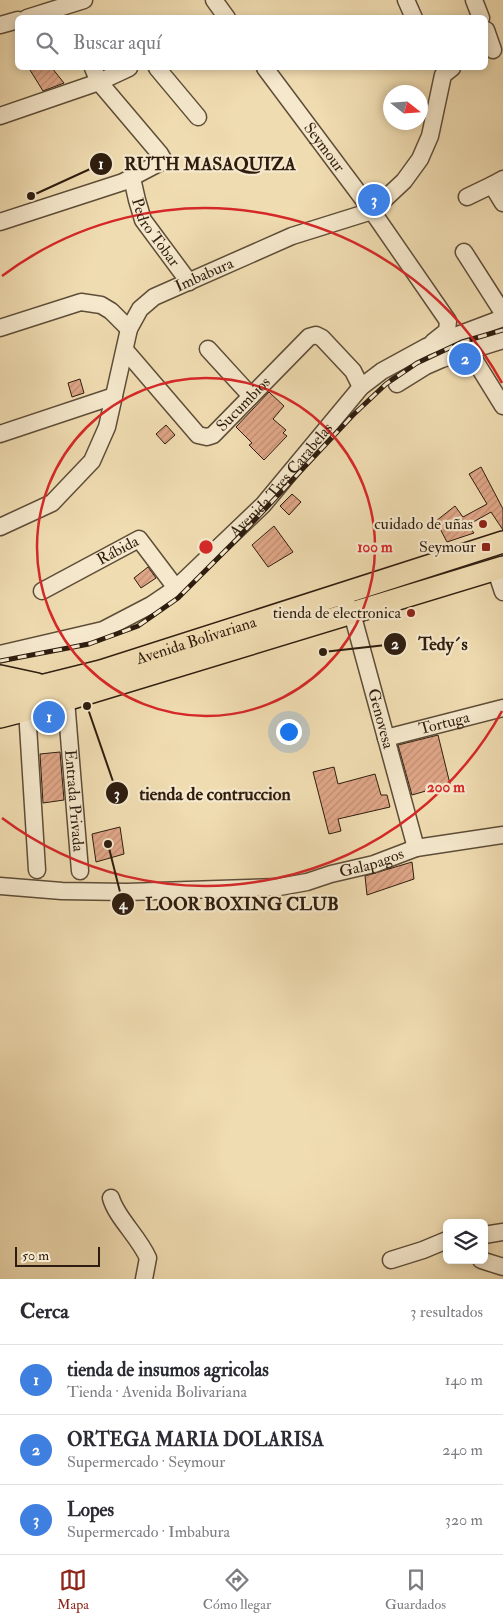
<!DOCTYPE html>
<html lang="es">
<meta charset="utf-8">
<style>
:root{--surface:#fff;--page:#f2f2f3;--text:#2b2b33;--muted:#7c7c81;--line:#e1e1e2;--accent:#8f2418}
body{margin:0;font-family:"IM FELL Double Pica",serif;background:var(--page);color:var(--text)}
.controls{position:absolute;right:15px;bottom:15px;display:grid;overflow:hidden;border-radius:8px;box-shadow:0 2px 8px #0003}
.controls button{width:45px;height:45px;display:grid;place-items:center;padding:0;border:0;border-bottom:1px solid var(--line);background:var(--surface);color:var(--text);font:25px sans-serif}
.compass{position:absolute;left:383px;top:85px;width:45px;height:45px;border-radius:50%;background:var(--surface);box-shadow:0 2px 8px #0003;rotate:107deg}
.scale{position:absolute;left:15px;bottom:12px;width:85px;box-sizing:border-box;padding-left:5px;border:2px solid #2e1d0f;border-top:0;font-size:14px;line-height:18px;white-space:nowrap;color:#2e1d0f;-webkit-text-stroke:4px #f5e8cc;paint-order:stroke}
.you{position:absolute;left:288px;top:731px;width:18px;height:18px;margin:-12px;border:4px solid #fff;border-radius:50%;background:#1a73e8;box-shadow:0 0 0 8px #1a73e833}
.badge{display:grid;place-items:center;width:32px;height:32px;border-radius:50%;background:var(--accent);color:#fff;font-size:16px;font-weight:700}
.pin{position:absolute;translate:-50% -50%;border:2px solid #fff;box-shadow:0 1px 5px #0006}
.list{margin:0;padding:0;list-style:none}
h2{display:flex;justify-content:space-between;align-items:center;height:65px;margin:0;padding:0 20px;font-size:21px}
h2 small{font-size:16px;font-weight:400;color:var(--muted)}
.list li{display:grid;grid-template-columns:32px 1fr auto;gap:15px;align-items:center;box-sizing:border-box;height:70px;padding:0 20px;border-top:1px solid var(--line)}
.list b{display:block;font-size:19px;white-space:nowrap}
.list p{margin:0;font-size:16px;white-space:nowrap;color:var(--muted)}
.list em{font-size:16px;font-style:normal;color:var(--muted)}
.icon{flex:none;width:28px;height:28px;fill:none;stroke:currentColor;stroke-width:2;stroke-linecap:round;stroke-linejoin:round}
.map{position:relative;flex:none;width:503px;height:1279px;overflow:hidden}
.search{position:absolute;background:var(--surface);box-shadow:0 2px 8px #0003;left:15px;right:15px;top:15px;height:55px;display:flex;align-items:center;gap:12px;box-sizing:border-box;padding:0 18px;border-radius:8px;color:var(--muted);font-size:19px}
.sheet{height:275px;background:var(--surface)}
nav{display:flex;justify-content:space-around;align-items:center;box-sizing:border-box;height:70px;border-top:1px solid var(--line);background:var(--surface);font-size:14px;color:var(--muted)}
nav a{display:grid;justify-items:center;gap:2px}
nav .on{color:var(--accent)}
.map>svg:first-child{display:block}
</style>
<div class="map">
<svg width="503" height="1279" viewBox="0 0 503 1279">
<defs>
<pattern id="building-hatch" width="6" height="6" patternUnits="userSpaceOnUse" patternTransform="scale(1.25)"><rect width="6" height="6" fill="#dfa687"/><path d="M-1 1l2-2M0 6l6-6M5 7l2-2" fill="none" stroke="#c08e73"/></pattern>
</defs>
<rect width="100%" height="100%" fill="#f0dcb1"/>
<filter id="stains"><feTurbulence type="fractalNoise" baseFrequency=".004" numOctaves="4"/><feColorMatrix values="0 0 0 0 .2 0 0 0 0 .09 0 0 0 0 .02 0 0 0 .5 -.17"/></filter>
<radialGradient id="worn" r=".72"><stop offset=".6" stop-color="#630" stop-opacity="0"/><stop offset="1" stop-color="#630" stop-opacity=".3"/></radialGradient>
<g fill="url(#building-hatch)" stroke="#2e1d0f">
<polygon points="36,68 52,68 64,83 43,91 30,70"/>
<polygon points="80,379 84,393 72,397 68,383"/>
<polygon points="269,392 284,406 273,419 286,430 283,433 287,436 264,460 249,445 252,443 236,427"/>
<polygon points="166,425 175,435 165,444 156,434"/>
<polygon points="481,467 503,509 503,530 491,512 468,525 474,533 447,542 436,521 455,506 463,517 487,504 469,474"/>
<polygon points="292,494 301,502 289,515 280,506"/>
<polygon points="274,526 293,552 268,567 252,545"/>
<polygon points="148,567 156,578 141,588 134,578"/>
<polygon points="438,735 450,784 412,795 398,745"/>
<polygon points="60,752 64,800 43,803 40,754"/>
<polygon points="334,767 338,784 375,774 381,795 387,795 390,807 338,819 341,831 329,834 313,772"/>
<polygon points="120,827 124,854 96,862 92,834"/>
<polygon points="412,862 414,879 367,895 365,876"/>
</g>
<g fill="none" stroke-linecap="round" stroke-linejoin="round">
<g stroke="#5e4d38" stroke-width="19">
<g id="minor">
<polyline points="214,0 227,18"/>
<polyline points="406,0 414,18"/>
<polyline points="474,0 481,18"/>
<polyline points="27,18 84,0"/>
<polyline points="0,25 18,20"/>
<polyline points="486,30 493,50"/>
<polyline points="157,68 198,117"/>
<path id="s1" d="M265 68 372 211 448 321 447 331 433 342"/>
<polyline points="0,116 99,82 129,68"/>
<path id="s2" d="M132 178 137 200 143 220 189 282"/>
<polyline points="503,179 492,185 503,203"/>
<polyline points="467,197 492,185"/>
<polyline points="0,222 123,182 161,162 163,159 160,154 99,82 93,68"/>
<polyline points="464,252 503,313"/>
<polyline points="0,328 81,302 101,305 111,311 129,329"/>
<polyline points="208,349 251,396"/>
<path id="s3" d="M125 350 198 435 207 437 213 435 309 337 316 335 322 338 353 371 361 387"/>
<polyline points="469,351 503,406"/>
<polyline points="397,384 426,366 442,359 503,340"/>
<polyline points="0,434 114,396"/>
<path id="s4" d="M0 527 52 503 92 461 107 427 129 329 140 309 154 297 292 236 372 211 404 181 420 159 430 136 443 75 452 68"/>
<polyline points="495,568 503,592"/>
<path id="s5" d="M42 591 139 539 176 588"/>
<path id="s6" d="M340 594 352 613 416 848"/>
<path id="s7" d="M0 654 103 630 151 605 176 588 263 505 361 387 382 371 426 347 503 318"/>
<path id="s8" d="M66 700 80 871"/>
<polyline points="27,710 37,870"/>
<path id="s9" d="M386 738 503 708"/>
<path id="s10" d="M0 886 62 891 127 892 279 887 307 882 331 874 374 864 416 848 503 835"/>
<path d="M111 1198C116 1217 139 1237 148 1258L144 1279"/>
<polyline points="484,1235 503,1232"/>
<polyline points="391,1260 423,1250 447,1240"/>
<polyline points="481,1260 503,1267"/>
</g>
</g>
<g stroke="#2e1d0f" stroke-width="24">
<g id="major">
<polyline points="0,676 37,684"/>
<path id="s11" d="M0 696 101 671 503 542"/>
<polyline points="0,717 66,700 503,567"/>
</g>
</g>
<use href="#minor" stroke="#f5e8cc" stroke-width="16"/>
<use href="#major" stroke="#f0dcb1" stroke-width="21"/>
<g stroke="#2e1d0f" stroke-width="5">
<polyline id="rail" points="0,661 89,644 138,626 178,598 237,539 353,415 386,384 417,363 462,342 503,330"/>
</g>
<use href="#rail" stroke="#f5e8cc" stroke-width="3" stroke-dasharray="9" stroke-linecap="butt"/>
</g>
<g fill="none" stroke="#d62828" stroke-width="2.5">
<circle cx="206" cy="547" r="169"/>
<path d="M502 711A339 339 0 0 1 2 818M2 276A339 339 0 0 1 502 383"/>
</g>
<g fill="#8f2418" stroke="#f5e8cc" stroke-width="2">
<circle cx="483" cy="524" r="5"/>
<rect x="481" y="542" width="10" height="10" rx="2.5"/>
<circle cx="411" cy="613" r="5"/>
</g>
<g text-anchor="middle" dominant-baseline="central" stroke-width="4.5" stroke-linejoin="round" paint-order="stroke">
<g font-size="16" fill="#2e1d0f" stroke="#f5e8cc">
<text stroke="none"><textPath href="#s1" startOffset="99">Seymour</textPath></text>
<text stroke="none"><textPath href="#s2" startOffset="60">Pedro Tobar</textPath></text>
<text stroke="none"><textPath href="#s4" startOffset="349">Imbabura</textPath></text>
<text stroke="none"><textPath href="#s3" startOffset="171">Sucumbios</textPath></text>
<text stroke="none"><textPath href="#s7" startOffset="341">Avenida Tres Carabelas</textPath></text>
<text stroke="none"><textPath href="#s5" startOffset="86">Rábida</textPath></text>
<text stroke="none"><textPath href="#s11" startOffset="204">Avenida Bolivariana</textPath></text>
<text stroke="none"><textPath href="#s6" startOffset="132">Genovesa</textPath></text>
<text stroke="none"><textPath href="#s9" startOffset="60">Tortuga</textPath></text>
<text stroke="none"><textPath href="#s8" startOffset="101">Entrada Privada</textPath></text>
<text stroke="none"><textPath href="#s10" startOffset="375">Galapagos</textPath></text>
</g>
<g font-size="16" fill="#2e1d0f" stroke="#f5e8cc" text-anchor="end">
<text x="473" y="524">cuidado de uñas</text>
<text x="476" y="547">Seymour</text>
<text x="401" y="613">tienda de electronica</text>
</g>
</g>
<circle cx="206" cy="547" r="8" fill="#d62828" stroke="#f5e8cc" stroke-width="2.5"/>
<g font-size="15" text-anchor="middle" font-weight="bold" fill="#d62828" stroke="#f5e8cc" stroke-width="4.5" stroke-linejoin="round" paint-order="stroke">
<text x="375" y="552">100 m</text>
<text x="446" y="792">200 m</text>
</g>
<path fill="none" stroke="#2e1d0f" stroke-width="2" d="M31 196L101 164M323 652L395 644M87 706L117 793M108 844L123 904"/>
<g fill="#2e1d0f" stroke="#f5e8cc" stroke-width="2">
<circle cx="31" cy="196" r="5"/>
<circle cx="323" cy="652" r="5"/>
<circle cx="87" cy="706" r="5"/>
<circle cx="108" cy="844" r="5"/>
<circle cx="101" cy="164" r="12"/>
<circle cx="395" cy="644" r="12"/>
<circle cx="117" cy="793" r="12"/>
<circle cx="123" cy="904" r="12"/>
</g>
<g font-size="15" text-anchor="middle" font-weight="bold" fill="#fff">
<text x="101" y="169">1</text>
<text x="395" y="649">2</text>
<text x="117" y="799">3</text>
<text x="123" y="909">4</text>
</g>
<g font-size="18" text-anchor="middle" font-weight="bold" fill="#2e1d0f" stroke="#f5e8cc" stroke-width="4.5" stroke-linejoin="round" paint-order="stroke">
<text x="210" y="170">RUTH MASAQUIZA</text>
<text x="443" y="650">Tedy´s</text>
<text x="215" y="800">tienda de contruccion</text>
<text x="242" y="910">LOOR BOXING CLUB</text>
</g>
<rect width="100%" height="100%" filter="url(#stains)"/>
<rect width="100%" height="100%" fill="url(#worn)"/>
</svg>
<div class="controls">
<button><svg class="icon" aria-label="layers" viewBox="0 0 24 24"><path d="M12 4l9 5-9 5-9-5zM3 14l9 5 9-5"/></svg></button>
</div>
<svg class="compass" viewBox="-18 -18 36 36"><path d="M0-13l5 13h-10z" fill="#e53935"/><path d="M0 13l5-13h-10z" fill="#7c7c81"/></svg>
<div class="scale">50 m</div>
<div class="you"></div>
<div class="pin badge" style="left:49px;top:717px;background:#3f7fe0">1</div>
<div class="pin badge" style="left:465px;top:359px;background:#3f7fe0">2</div>
<div class="pin badge" style="left:374px;top:200px;background:#3f7fe0">3</div>
<div class="search"><svg class="icon" aria-label="search" viewBox="0 0 24 24"><circle cx="10" cy="10" r="6"/><path d="M15 15l6 6"/></svg>Buscar aquí</div>
</div>
<section class="sheet">
<h2>Cerca<small>3 resultados</small></h2>
<ul class="list">
<li><span class="badge" style="background:#3f7fe0">1</span><div><b>tienda de insumos agricolas</b><p>Tienda · Avenida Bolivariana</p></div><em>140 m</em></li>
<li><span class="badge" style="background:#3f7fe0">2</span><div><b>ORTEGA MARIA DOLARISA</b><p>Supermercado · Seymour</p></div><em>240 m</em></li>
<li><span class="badge" style="background:#3f7fe0">3</span><div><b>Lopes</b><p>Supermercado · Imbabura</p></div><em>320 m</em></li>
</ul>
</section>
<nav>
<a class="on"><svg class="icon" aria-label="map" viewBox="0 0 24 24"><path d="M3 6l6-2 6 2 6-2v14l-6 2-6-2-6 2zM9 4v14M15 6v14"/></svg>Mapa</a>
<a><svg class="icon" aria-label="directions" viewBox="0 0 24 24"><path d="M12 3l9 9-9 9-9-9zM9 14v-3h6M13 9l2 2-2 2"/></svg>Cómo llegar</a>
<a><svg class="icon" aria-label="saved" viewBox="0 0 24 24"><path d="M7 4h10v16l-5-4-5 4z"/></svg>Guardados</a>
</nav>
